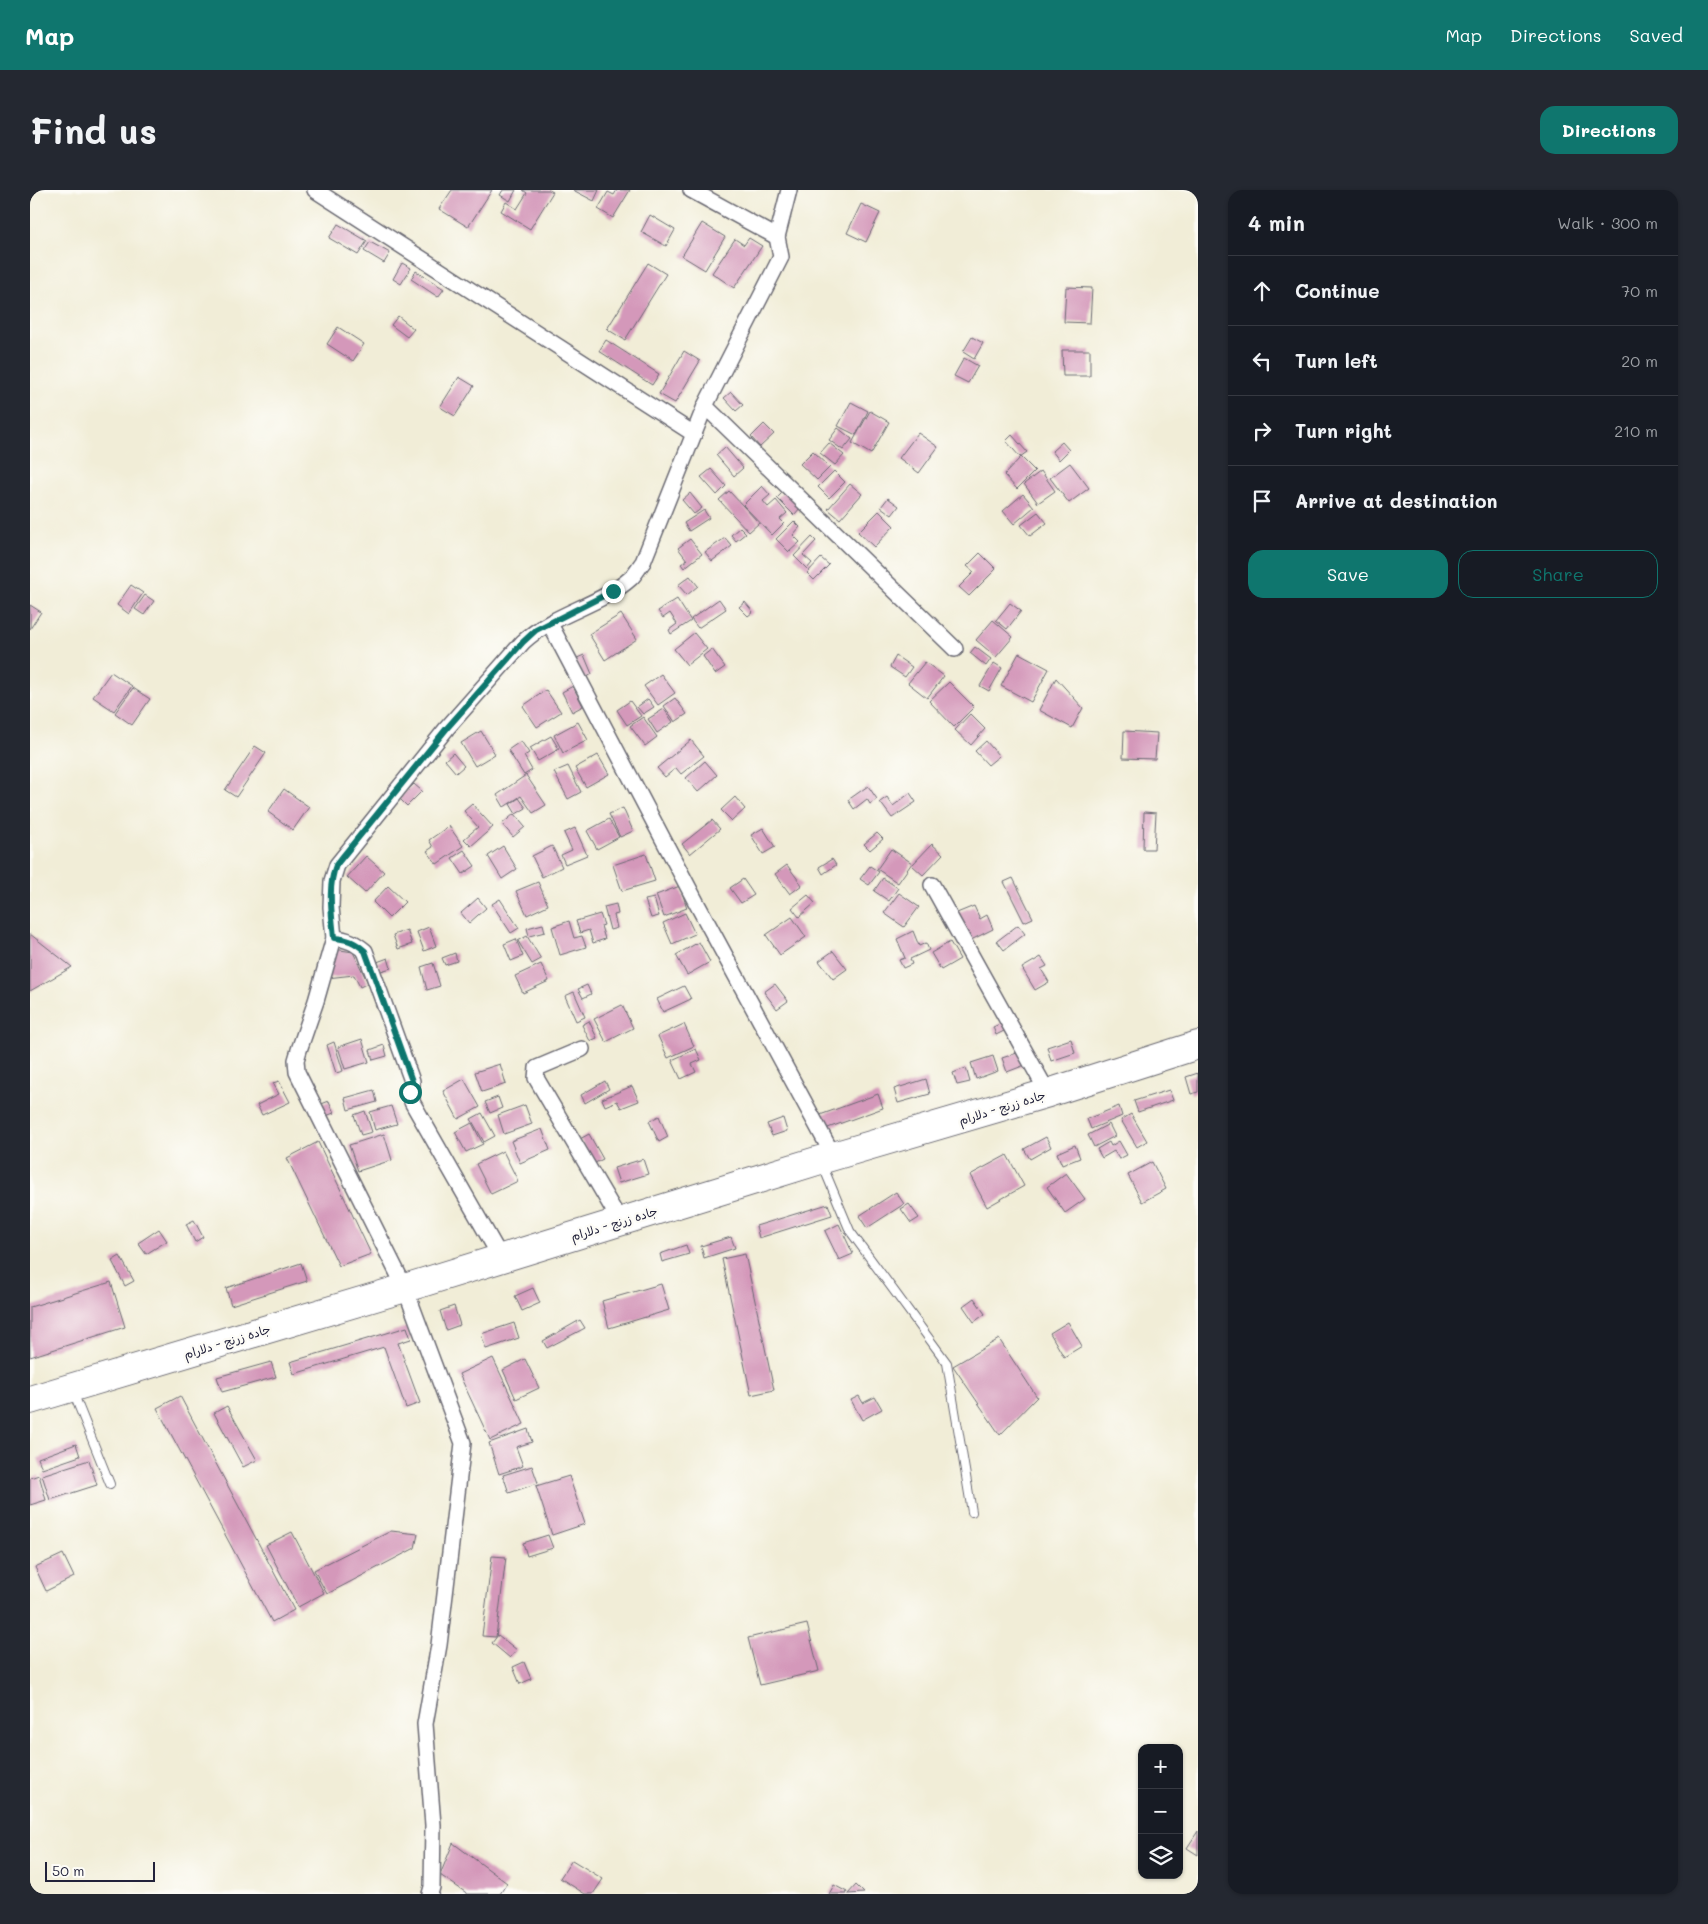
<!DOCTYPE html>
<meta charset="utf-8">
<style>
:root{--surface:#171b24;--page:#242831;--text:#f1f3f6;--muted:#9ea1a6;--line:#363941;--accent:#0f766e}
body{margin:0;font-family:Mali,"Playpen Sans Arabic",sans-serif;background:var(--page);color:var(--text)}
.controls{position:absolute;right:15px;bottom:15px;display:grid;overflow:hidden;border-radius:10px;box-shadow:0 1px 4px #0004}
.controls button{width:45px;height:45px;display:grid;place-items:center;padding:0;border:0;border-bottom:1px solid var(--line);background:var(--surface);color:var(--text);font:25px sans-serif}
.scale{position:absolute;left:15px;bottom:12px;width:110px;box-sizing:border-box;padding-left:5px;border:2px solid #22223b;border-top:0;font-size:14px;line-height:18px;white-space:nowrap;color:#22223b;-webkit-text-stroke:4px #fdfcf7;paint-order:stroke}
.stop{position:absolute;width:15px;height:15px;margin:-11px;border:4px solid #0f766e;border-radius:50%;background:#fff}
.stop.end{background:#0f766e;border-color:#fff;box-shadow:0 1px 5px #0008}
.list{margin:0;padding:0;list-style:none}
h2{display:flex;justify-content:space-between;align-items:center;height:65px;margin:0;padding:0 20px;font-size:21px}
h2 small{font-size:16px;font-weight:400;color:var(--muted)}
.list li{display:grid;grid-template-columns:32px 1fr auto;gap:15px;align-items:center;box-sizing:border-box;height:70px;padding:0 20px;border-top:1px solid var(--line)}
.list b{display:block;font-size:19px;white-space:nowrap}
.list em{font-size:16px;font-style:normal;color:var(--muted)}
.actions{display:flex;gap:10px;padding:15px 20px}
.actions a{flex:1;padding:11px 0;border:1px solid var(--accent);border-radius:15px;text-align:center;font-size:18px;color:var(--accent)}
.actions .main{background:var(--accent);color:#fff}
.icon{flex:none;width:28px;height:28px;fill:none;stroke:currentColor;stroke-width:2;stroke-linecap:round;stroke-linejoin:round}
.map{position:relative;flex:none;width:1168px;height:1704px;overflow:hidden;border-radius:15px}
header{display:flex;align-items:center;gap:30px;box-sizing:border-box;height:70px;padding:0 25px;background:var(--accent);color:#fff}
header strong{font-size:24px}
nav{display:flex;gap:28px;margin-inline-start:auto;font-size:18px}
.intro{display:flex;align-items:center;justify-content:space-between;box-sizing:border-box;height:120px;padding:0 30px}
h1{margin:0;font-size:35px}
.button{padding:12px 22px;border-radius:15px;background:var(--accent);color:#fff;font-size:18px;font-weight:700}
main{display:flex;gap:30px;padding:0 30px}
aside{flex:1;background:var(--surface);border-radius:15px;box-shadow:0 1px 4px #0004}
.map>svg:first-child{display:block}
</style>
<header>
<strong>Map</strong>
<nav><a>Map</a><a>Directions</a><a>Saved</a></nav>
</header>
<div class="intro"><h1>Find us</h1><a class="button">Directions</a></div>
<main>
<div class="map">
<svg width="1168" height="1704" viewBox="0 0 1168 1704">
<rect width="100%" height="100%" fill="#fdfcf7"/>
<filter id="ink" filterUnits="userSpaceOnUse"><feTurbulence type="fractalNoise" baseFrequency=".02" numOctaves="2"/><feDisplacementMap in="SourceGraphic" scale="10" xChannelSelector="R" yChannelSelector="G"/><feConvolveMatrix kernelMatrix="1 2 1 2 8 2 1 2 1" color-interpolation-filters="sRGB"/></filter>
<filter id="wash" filterUnits="userSpaceOnUse"><feTurbulence type="fractalNoise" baseFrequency=".0096" numOctaves="4" result="noise"/><feDisplacementMap in="SourceGraphic" scale="20" xChannelSelector="R" yChannelSelector="G"/><feGaussianBlur stdDeviation="1.12" result="paint"/><feColorMatrix in="noise" values="0 0 0 0 0 0 0 0 0 0 0 0 0 0 0 0 0 1.4 0 .05"/><feComposite in="paint" operator="in"/></filter>
<g filter="url(#wash)">
<rect width="100%" height="100%" fill="#f1edd7"/>
<g id="blocks">
<g fill="#d498ba">
<polygon points="422,0 462,0 438,37 409,19"/>
<polygon points="473,0 486,0 480,11 470,5"/>
<polygon points="493,0 519,0 523,2 500,39 471,21 476,12 487,19 497,3"/>
<polygon points="543,0 569,0 564,11"/>
<polygon points="587,0 600,0 583,28 568,19 578,2 584,5"/>
<polygon points="831,14 850,23 836,52 817,43"/>
<polygon points="620,25 645,40 636,56 611,42"/>
<polygon points="672,33 695,47 675,80 652,66"/>
<polygon points="308,34 337,51 328,65 299,48"/>
<polygon points="719,48 732,56 704,98 682,83 705,49 714,55"/>
<polygon points="340,52 360,63 354,73 334,61"/>
<polygon points="372,73 381,78 371,94 363,89"/>
<polygon points="618,73 636,84 595,150 577,139"/>
<polygon points="386,81 414,99 408,107 381,89"/>
<polygon points="1036,97 1062,98 1060,133 1034,132"/>
<polygon points="368,126 384,139 377,147 361,135"/>
<polygon points="308,137 334,154 323,171 297,154"/>
<polygon points="942,147 953,153 944,169 933,162"/>
<polygon points="576,150 629,184 622,195 569,161"/>
<polygon points="1032,160 1060,160 1060,186 1033,186"/>
<polygon points="654,161 670,171 645,213 629,204"/>
<polygon points="934,168 948,176 938,193 924,186"/>
<polygon points="429,187 444,196 425,226 410,217"/>
<polygon points="701,202 713,215 706,221 694,208"/>
<polygon points="821,212 838,221 826,245 808,236"/>
<polygon points="840,221 859,232 841,264 822,253"/>
<polygon points="734,234 744,244 730,257 721,247"/>
<polygon points="808,238 822,249 813,260 799,250"/>
<polygon points="888,243 908,257 889,283 869,268"/>
<polygon points="982,245 997,262 990,267 976,251"/>
<polygon points="1032,252 1039,260 1029,270 1022,261"/>
<polygon points="799,253 814,265 805,275 790,263"/>
<polygon points="695,257 713,278 704,286 686,265"/>
<polygon points="783,261 800,277 787,290 770,274"/>
<polygon points="991,267 1005,281 987,299 974,285"/>
<polygon points="1040,273 1059,298 1039,313 1020,288"/>
<polygon points="681,279 696,296 687,305 671,287"/>
<polygon points="804,281 815,292 799,308 788,297"/>
<polygon points="1011,281 1025,301 1008,313 994,294"/>
<polygon points="820,294 832,304 810,329 798,319"/>
<polygon points="732,296 740,305 733,311 738,317 746,310 757,323 750,329 754,333 742,345 713,315"/>
<polygon points="699,301 729,333 719,342 689,310"/>
<polygon points="754,301 771,317 764,325 747,308"/>
<polygon points="660,303 672,318 664,324 652,310"/>
<polygon points="993,304 1004,317 984,334 973,321"/>
<polygon points="858,308 869,316 862,325 851,317"/>
<polygon points="674,320 679,328 659,341 654,333"/>
<polygon points="849,321 864,336 844,357 828,342"/>
<polygon points="1008,322 1017,333 1000,346 991,335"/>
<polygon points="764,331 770,337 763,345 770,352 759,362 746,349"/>
<polygon points="710,337 716,343 706,351 701,345"/>
<polygon points="782,347 786,351 773,365 782,373 777,379 764,366"/>
<polygon points="695,348 702,356 682,371 675,362"/>
<polygon points="660,349 672,364 654,378 651,374 657,370 648,358"/>
<polygon points="950,363 966,379 939,406 929,397 944,382 937,376"/>
<polygon points="791,368 799,375 784,390 777,383"/>
<polygon points="660,386 668,396 657,405 648,395"/>
<polygon points="101,395 113,403 99,424 87,415"/>
<polygon points="115,405 124,411 114,425 105,419"/>
<polygon points="647,409 661,431 641,444 639,440 647,434 640,423 633,428 628,421"/>
<polygon points="689,409 696,419 668,438 661,429"/>
<polygon points="715,412 723,422 718,426 709,417"/>
<polygon points="980,413 991,421 977,439 966,430"/>
<polygon points="0,415 11,422 0,439"/>
<polygon points="591,424 607,449 575,470 559,444"/>
<polygon points="963,430 983,447 966,467 946,450"/>
<polygon points="664,443 677,459 657,475 644,459"/>
<polygon points="945,457 961,469 956,476 940,463"/>
<polygon points="682,459 695,477 685,484 673,466"/>
<polygon points="989,463 1019,479 1001,512 971,496"/>
<polygon points="554,465 562,484 554,489 545,469"/>
<polygon points="866,466 882,477 875,487 860,477"/>
<polygon points="895,472 914,486 897,508 878,493"/>
<polygon points="964,473 972,478 959,501 950,496"/>
<polygon points="81,482 102,496 84,521 63,507"/>
<polygon points="631,484 645,503 628,515 614,496"/>
<polygon points="1026,488 1053,518 1042,538 1009,520"/>
<polygon points="919,492 944,517 924,537 899,511"/>
<polygon points="543,496 553,516 542,522 532,502"/>
<polygon points="103,498 120,509 102,535 85,523"/>
<polygon points="516,500 531,522 507,537 493,516"/>
<polygon points="645,508 657,524 645,532 634,516"/>
<polygon points="618,509 624,517 613,524 607,517"/>
<polygon points="600,511 611,526 597,535 587,520"/>
<polygon points="634,519 643,532 627,543 618,529"/>
<polygon points="940,524 955,539 941,555 925,540"/>
<polygon points="613,527 627,547 615,556 600,536"/>
<polygon points="548,532 558,550 533,563 524,545"/>
<polygon points="451,541 465,564 445,576 431,553"/>
<polygon points="1094,541 1127,543 1125,569 1093,568"/>
<polygon points="521,546 529,559 508,571 500,558"/>
<polygon points="661,550 674,566 651,584 646,578 635,587 627,578"/>
<polygon points="491,551 499,563 494,566 502,580 494,585 478,560"/>
<polygon points="956,551 969,566 958,575 945,561"/>
<polygon points="225,556 236,563 206,607 195,600"/>
<polygon points="423,563 434,576 426,583 415,570"/>
<polygon points="568,565 579,584 556,597 545,578"/>
<polygon points="675,571 687,585 668,602 656,588"/>
<polygon points="538,576 551,602 538,609 524,582"/>
<polygon points="496,585 516,615 503,623 491,606 474,617 467,605"/>
<polygon points="384,594 392,601 377,616 369,608"/>
<polygon points="838,596 847,609 840,614 837,609 824,619 818,610"/>
<polygon points="254,599 279,617 263,640 238,622"/>
<polygon points="880,603 886,612 862,628 850,612 857,607 863,616"/>
<polygon points="705,607 715,619 702,631 691,620"/>
<polygon points="489,608 496,618 486,624 480,614"/>
<polygon points="442,614 463,637 441,656 434,649 448,637 434,621"/>
<polygon points="593,618 603,641 590,647 579,624"/>
<polygon points="1114,622 1126,623 1124,659 1113,659"/>
<polygon points="484,624 495,637 483,647 472,634"/>
<polygon points="579,629 589,647 567,659 557,641"/>
<polygon points="682,630 690,639 660,664 652,654"/>
<polygon points="419,636 433,656 407,674 397,661 403,657 399,650"/>
<polygon points="545,638 557,665 535,674 531,665 542,660 534,643"/>
<polygon points="733,638 745,657 733,664 721,645"/>
<polygon points="847,643 853,649 840,660 834,654"/>
<polygon points="902,654 913,664 893,685 882,675"/>
<polygon points="473,656 487,679 472,689 458,666"/>
<polygon points="522,656 532,677 512,687 502,666"/>
<polygon points="861,659 882,673 868,693 847,679"/>
<polygon points="434,660 445,676 433,684 422,668"/>
<polygon points="616,664 625,691 592,701 583,675"/>
<polygon points="336,666 354,682 335,703 317,687"/>
<polygon points="802,669 806,675 793,684 789,677"/>
<polygon points="757,675 772,695 760,704 745,684"/>
<polygon points="840,676 849,682 839,695 830,689"/>
<polygon points="853,688 868,698 859,711 844,701"/>
<polygon points="983,688 1003,728 994,732 974,692"/>
<polygon points="713,689 724,705 711,713 700,698"/>
<polygon points="508,692 518,715 497,725 486,701"/>
<polygon points="358,696 375,712 359,728 343,712"/>
<polygon points="650,696 657,718 634,727 626,705"/>
<polygon points="869,703 889,717 874,737 854,723"/>
<polygon points="778,705 785,713 769,727 762,718"/>
<polygon points="448,708 456,718 439,733 431,723"/>
<polygon points="624,708 629,726 621,728 615,710"/>
<polygon points="470,709 489,738 481,743 462,714"/>
<polygon points="586,714 588,724 584,725 587,738 580,740 574,717"/>
<polygon points="944,716 950,729 957,725 963,739 939,751 927,723"/>
<polygon points="655,723 665,744 642,754 633,733"/>
<polygon points="570,724 574,735 571,736 575,749 563,753 559,740 550,743 546,731"/>
<polygon points="762,727 776,747 750,765 736,745"/>
<polygon points="539,731 544,748 552,746 556,757 530,765 522,737"/>
<polygon points="513,734 515,742 499,746 497,738"/>
<polygon points="988,735 995,744 974,760 967,751"/>
<polygon points="399,737 406,756 394,761 387,742"/>
<polygon points="377,740 382,754 368,759 363,745"/>
<polygon points="883,741 889,756 896,753 899,760 880,769 882,774 873,778 869,770 875,768 867,749"/>
<polygon points="0,744 42,777 0,801"/>
<polygon points="497,746 511,769 502,774 488,751"/>
<polygon points="486,749 493,766 481,771 474,754"/>
<polygon points="669,752 680,772 657,785 646,765"/>
<polygon points="920,752 930,769 911,780 901,763"/>
<polygon points="304,759 323,762 338,793 330,797 324,785 297,788"/>
<polygon points="803,761 817,779 803,789 789,771"/>
<polygon points="425,763 427,771 415,775 412,768"/>
<polygon points="1011,767 1017,776 1011,779 1019,792 1005,800 992,778"/>
<polygon points="358,768 361,778 351,781 347,772"/>
<polygon points="403,773 410,796 397,800 391,777"/>
<polygon points="511,774 519,791 493,803 485,786"/>
<polygon points="745,794 758,811 747,819 734,802"/>
<polygon points="557,795 561,804 553,808 548,799"/>
<polygon points="654,796 661,809 633,822 627,809"/>
<polygon points="544,802 555,827 546,831 535,806"/>
<polygon points="592,815 603,838 576,852 564,829"/>
<polygon points="559,831 567,848 560,851 552,835"/>
<polygon points="974,832 978,839 966,845 963,837"/>
<polygon points="654,834 664,856 638,868 628,846"/>
<polygon points="332,849 339,872 315,879 308,857"/>
<polygon points="1041,849 1045,863 1021,871 1017,857"/>
<polygon points="304,852 313,881 306,883 297,855"/>
<polygon points="354,855 357,866 343,870 340,860"/>
<polygon points="666,859 671,870 662,874 666,882 651,889 642,870"/>
<polygon points="990,862 995,875 977,882 972,868"/>
<polygon points="963,866 968,881 946,889 941,873"/>
<polygon points="470,874 476,894 452,902 445,882"/>
<polygon points="936,878 940,892 927,895 923,883"/>
<polygon points="1168,883 1168,902 1161,904 1156,887"/>
<polygon points="434,889 450,917 428,929 413,901"/>
<polygon points="896,889 900,904 868,913 864,899"/>
<polygon points="249,891 260,912 232,925 227,915 249,904 243,893"/>
<polygon points="575,891 579,899 555,913 551,905"/>
<polygon points="602,896 609,911 591,918 587,911 575,916 572,909"/>
<polygon points="344,900 347,912 318,920 315,908"/>
<polygon points="1139,900 1143,910 1108,922 1104,911"/>
<polygon points="848,904 853,918 795,939 790,925"/>
<polygon points="468,907 472,918 460,923 455,912"/>
<polygon points="299,911 304,923 293,927 289,915"/>
<polygon points="495,915 502,934 474,944 468,925"/>
<polygon points="361,916 367,934 345,940 340,922"/>
<polygon points="1089,916 1092,926 1061,939 1057,929"/>
<polygon points="335,921 342,942 331,945 324,925"/>
<polygon points="452,923 465,946 454,952 441,929"/>
<polygon points="1101,924 1117,951 1107,957 1091,930"/>
<polygon points="629,926 638,947 629,952 619,931"/>
<polygon points="753,928 757,941 742,946 737,934"/>
<polygon points="442,933 453,954 436,962 425,942"/>
<polygon points="1079,934 1085,946 1064,957 1058,945"/>
<polygon points="512,939 520,960 490,973 481,951"/>
<polygon points="354,944 362,970 328,981 319,955"/>
<polygon points="559,944 573,969 563,974 550,949"/>
<polygon points="1016,947 1021,957 1000,969 994,959"/>
<polygon points="1089,951 1097,965 1089,969 1084,961 1072,968 1067,959 1079,952 1081,956"/>
<polygon points="288,952 341,1064 309,1076 257,968"/>
<polygon points="1045,955 1050,968 1032,975 1027,963"/>
<polygon points="473,961 488,991 461,1004 446,974"/>
<polygon points="977,965 994,996 957,1017 940,985"/>
<polygon points="613,969 618,984 589,993 584,978"/>
<polygon points="1122,972 1136,999 1112,1012 1098,985"/>
<polygon points="1036,983 1055,1009 1035,1023 1017,997"/>
<polygon points="866,1002 874,1014 837,1038 829,1026"/>
<polygon points="798,1014 802,1025 729,1048 726,1036"/>
<polygon points="879,1014 889,1028 881,1033 871,1019"/>
<polygon points="164,1030 173,1047 165,1052 156,1034"/>
<polygon points="809,1034 823,1064 809,1070 795,1041"/>
<polygon points="129,1039 137,1051 116,1064 108,1053"/>
<polygon points="701,1047 705,1058 674,1068 671,1056"/>
<polygon points="656,1055 659,1064 632,1072 630,1064"/>
<polygon points="715,1064 744,1200 721,1205 692,1069"/>
<polygon points="90,1066 104,1091 95,1096 82,1071"/>
<polygon points="271,1073 277,1091 201,1115 196,1098"/>
<polygon points="81,1092 95,1137 0,1167 0,1117"/>
<polygon points="631,1094 639,1120 579,1138 572,1111"/>
<polygon points="503,1098 510,1113 492,1121 485,1106"/>
<polygon points="944,1108 955,1124 944,1132 933,1116"/>
<polygon points="424,1116 430,1135 416,1140 410,1121"/>
<polygon points="550,1130 555,1138 517,1158 513,1151"/>
<polygon points="1038,1132 1052,1156 1034,1167 1020,1143"/>
<polygon points="484,1133 489,1148 456,1159 451,1144"/>
<polygon points="377,1137 381,1149 368,1153 390,1213 376,1218 354,1157 264,1184 260,1172"/>
<polygon points="969,1149 1007,1207 970,1245 923,1176"/>
<polygon points="463,1168 494,1234 460,1250 429,1184"/>
<polygon points="495,1169 509,1198 486,1209 473,1180"/>
<polygon points="241,1172 246,1187 192,1202 187,1187"/>
<polygon points="150,1206 264,1420 242,1432 127,1218"/>
<polygon points="829,1206 833,1213 845,1207 852,1219 832,1230 821,1210"/>
<polygon points="197,1216 227,1270 213,1277 184,1223"/>
<polygon points="498,1239 502,1252 486,1257 493,1276 469,1284 459,1253"/>
<polygon points="46,1254 50,1266 12,1279 8,1268"/>
<polygon points="59,1270 67,1295 20,1310 12,1285"/>
<polygon points="502,1276 508,1293 479,1303 473,1285"/>
<polygon points="9,1285 16,1310 0,1315 0,1288"/>
<polygon points="539,1286 555,1334 522,1345 506,1296"/>
<polygon points="361,1341 388,1344 385,1358 297,1404 284,1380"/>
<polygon points="262,1342 294,1403 268,1417 236,1355"/>
<polygon points="518,1345 523,1358 497,1366 493,1353"/>
<polygon points="33,1364 44,1387 16,1401 5,1377"/>
<polygon points="462,1366 476,1367 466,1447 452,1446"/>
<polygon points="777,1434 789,1481 730,1495 718,1448"/>
<polygon points="468,1445 487,1460 480,1468 462,1453"/>
<polygon points="494,1472 501,1489 490,1494 483,1477"/>
<polygon points="1168,1641 1168,1665 1157,1658"/>
<polygon points="423,1653 477,1693 470,1704 438,1704 410,1685"/>
<polygon points="542,1670 573,1689 563,1704 555,1704 530,1688"/>
<polygon points="804,1695 817,1702 816,1704 799,1704"/>
<polygon points="826,1695 834,1703 818,1704"/>
</g>
</g>
</g>
<g filter="url(#ink)">
<use href="#blocks" fill-opacity="0" stroke="#6a6972" stroke-width="1"/>
<g fill="none" stroke-linecap="round" stroke-linejoin="round">
<g stroke="#6a6972" stroke-width="10">
<g id="lane">
<polyline points="792,974 820,1041 917,1173 942,1322"/>
<polyline points="43,1202 80,1294"/>
</g>
</g>
<g stroke="#6a6972" stroke-width="18">
<g id="street">
<polyline points="285,0 664,244"/>
<polyline points="661,0 747,47"/>
<polyline points="675,216 925,459"/>
<polyline points="520,434 666,712 804,967"/>
<polyline points="902,695 1018,903"/>
<path d="M304 748C318 749 325 753 335 761L382 891V912L471 1068"/>
<polyline points="552,859 507,878 506,888 590,1031"/>
<path d="M400 1704 402 1697 403 1635 395 1534 409 1455 433 1253 375 1098 267 882 266 870 269 860 286 811 304 748 301 717 302 691 307 675 417 538 493 452C524 423 570 416 601 388 605 384 609 377 613 372L675 216 751 67 747 47 759 0"/>
</g>
</g>
<g stroke="#6a6972" stroke-width="30">
<polyline id="highway" points="0,1210 375,1098 790,970 1018,903 1168,855"/>
</g>
<use href="#lane" stroke="#fff" stroke-width="8"/>
<use href="#street" stroke="#fff" stroke-width="15"/>
<use href="#highway" stroke="#fff" stroke-width="28"/>
</g>
</g>
<g fill="none" stroke-linecap="round" stroke-linejoin="round" filter="url(#ink)">
<path stroke="#0f766e" stroke-width="6" d="M380 902 382 891 335 761C325 752 318 749 304 748 302 724 297 698 306 675L417 538 493 452 506 440 583 401"/>
</g>
<g text-anchor="middle" dominant-baseline="central" stroke-width="5" stroke-linejoin="round" paint-order="stroke">
<g font-size="12" fill="#22223b" stroke="#fdfcf7">
<text transform="translate(972 917) rotate(-17)">جاده زرنج - دلارام</text>
<text transform="translate(584 1033) rotate(-17)">جاده زرنج - دلارام</text>
<text transform="translate(197 1151) rotate(-17)">جاده زرنج - دلارام</text>
</g>
</g>
</svg>
<div class="controls">
<button>+</button>
<button>−</button>
<button><svg class="icon" aria-label="layers" viewBox="0 0 24 24"><path d="M12 4l9 5-9 5-9-5zM3 14l9 5 9-5"/></svg></button>
</div>
<div class="scale">50 m</div>
<div class="stop" style="left:380px;top:902px"></div>
<div class="stop end" style="left:583px;top:401px"></div>
</div>
<aside>
<h2>4 min<small>Walk · 300 m</small></h2>
<ul class="list">
<li><svg class="icon" aria-label="ahead" viewBox="0 0 24 24"><path d="M12 20V5M6 11l6-6 6 6"/></svg><div><b>Continue</b></div><em>70 m</em></li>
<li><svg class="icon" aria-label="left" viewBox="0 0 24 24"><path d="M17 20v-9H6M10 6l-5 5 5 5"/></svg><div><b>Turn left</b></div><em>20 m</em></li>
<li><svg class="icon" aria-label="right" viewBox="0 0 24 24"><path d="M7 20v-9h11M14 6l5 5-5 5"/></svg><div><b>Turn right</b></div><em>210 m</em></li>
<li><svg class="icon" aria-label="arrive" viewBox="0 0 24 24"><path d="M6 21V4h12l-3 4 3 4H6"/></svg><div><b>Arrive at destination</b></div></li>
</ul>
<div class="actions"><a class="main">Save</a><a>Share</a></div>
</aside>
</main>
